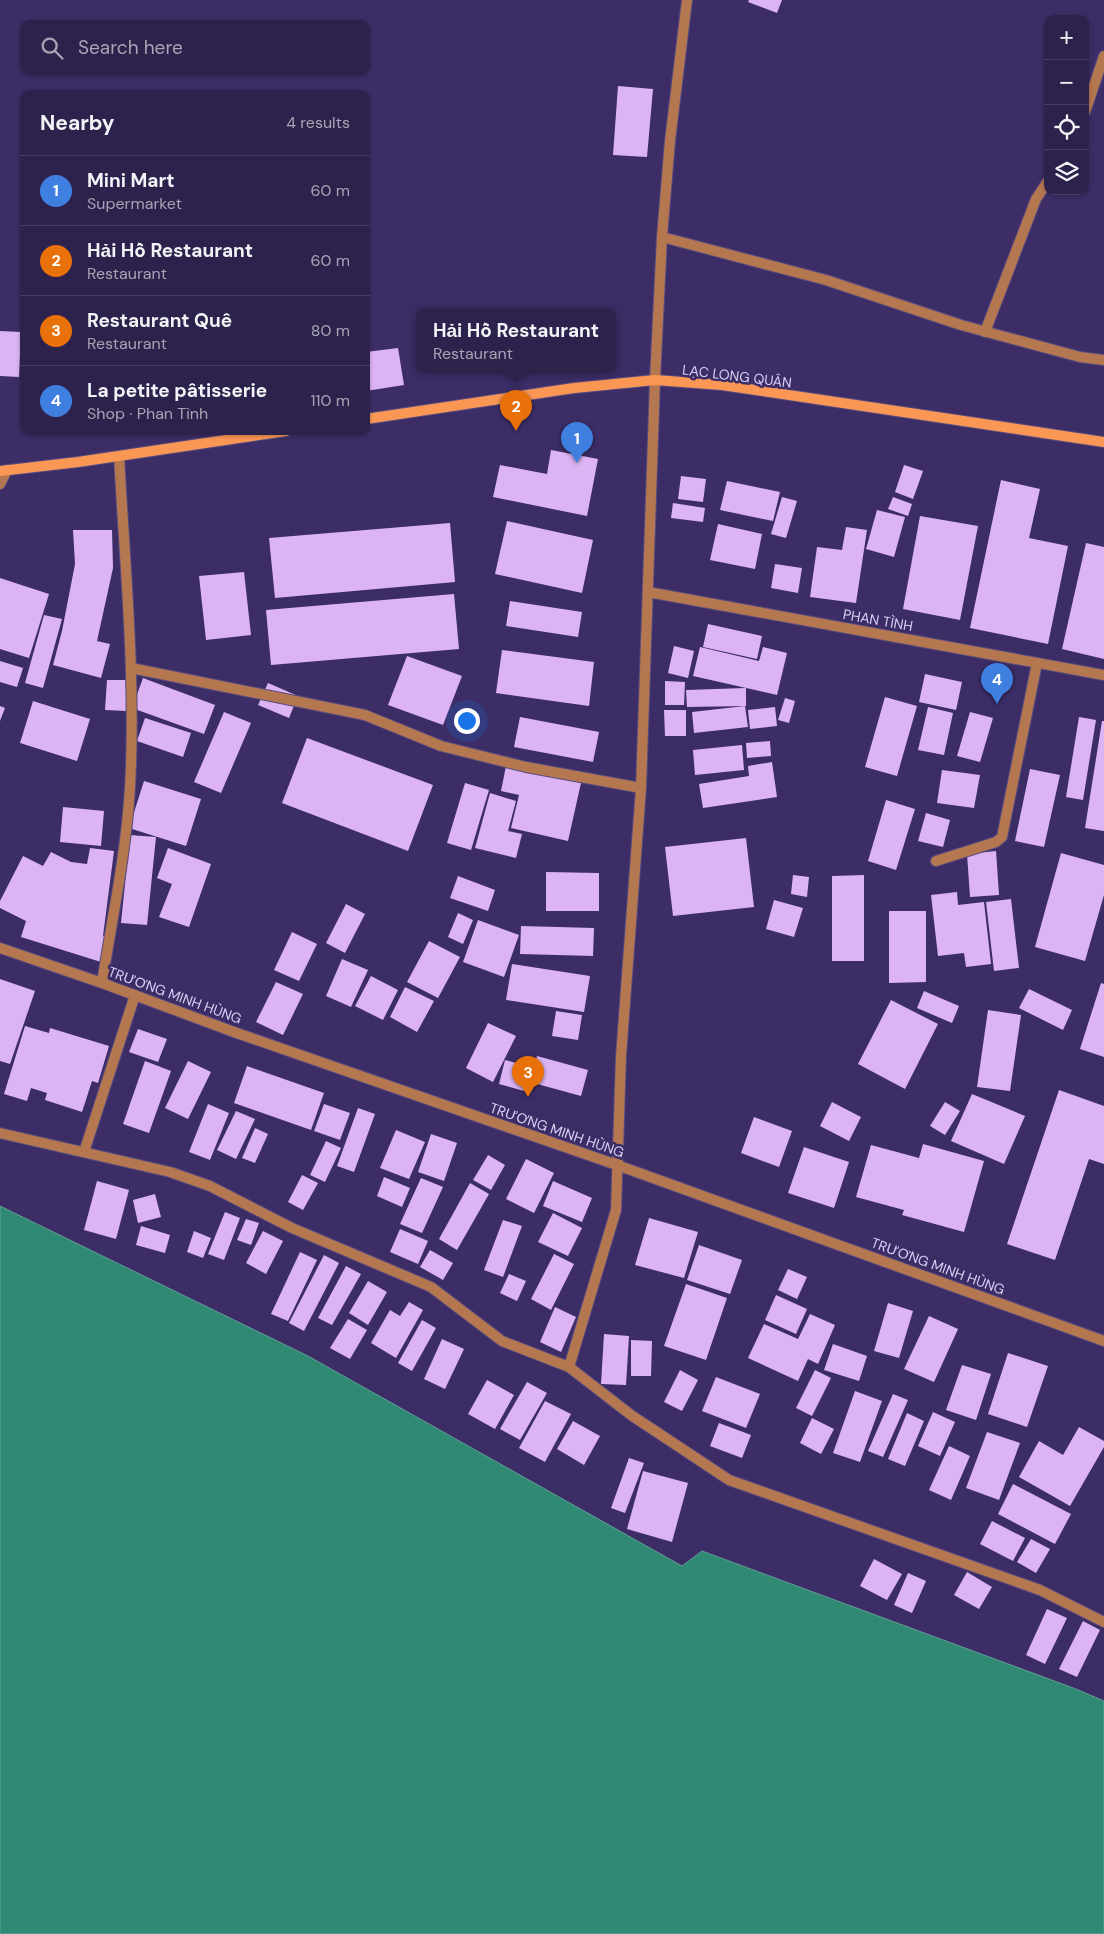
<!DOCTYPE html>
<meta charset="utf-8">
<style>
:root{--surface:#2d224c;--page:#352a53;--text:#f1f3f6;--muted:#a7a4b5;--line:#483f64;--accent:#db2777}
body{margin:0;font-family:"DM Sans",sans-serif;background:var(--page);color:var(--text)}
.controls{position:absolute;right:15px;top:15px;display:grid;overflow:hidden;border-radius:10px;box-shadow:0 1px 4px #0004}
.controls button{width:45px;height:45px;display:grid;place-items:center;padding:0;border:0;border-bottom:1px solid var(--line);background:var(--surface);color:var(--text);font:25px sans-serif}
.you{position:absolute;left:466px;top:720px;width:18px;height:18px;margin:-12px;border:4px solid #fff;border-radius:50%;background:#1a73e8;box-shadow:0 0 0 8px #1a73e833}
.badge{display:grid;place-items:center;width:32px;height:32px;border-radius:50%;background:var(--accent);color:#fff;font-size:16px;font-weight:700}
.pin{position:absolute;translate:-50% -41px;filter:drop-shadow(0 1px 2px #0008)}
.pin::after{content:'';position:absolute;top:26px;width:18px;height:15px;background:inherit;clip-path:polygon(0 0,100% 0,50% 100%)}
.popup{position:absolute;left:416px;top:308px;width:200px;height:65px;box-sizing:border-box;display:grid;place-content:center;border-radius:10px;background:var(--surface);filter:drop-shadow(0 1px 4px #0005);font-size:16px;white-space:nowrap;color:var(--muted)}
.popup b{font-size:19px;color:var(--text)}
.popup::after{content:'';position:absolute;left:50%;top:100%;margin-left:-10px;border:10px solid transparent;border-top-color:var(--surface)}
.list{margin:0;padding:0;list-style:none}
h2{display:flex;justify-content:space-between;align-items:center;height:65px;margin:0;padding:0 20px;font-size:21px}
h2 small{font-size:16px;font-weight:400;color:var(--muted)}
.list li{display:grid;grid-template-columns:32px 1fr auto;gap:15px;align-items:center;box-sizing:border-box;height:70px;padding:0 20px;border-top:1px solid var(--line)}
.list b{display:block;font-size:19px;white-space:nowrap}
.list p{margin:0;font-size:16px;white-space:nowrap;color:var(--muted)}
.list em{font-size:16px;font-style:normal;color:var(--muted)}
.icon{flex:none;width:28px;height:28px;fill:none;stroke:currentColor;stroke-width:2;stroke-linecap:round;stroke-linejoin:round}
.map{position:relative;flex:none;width:1104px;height:1934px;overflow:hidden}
.search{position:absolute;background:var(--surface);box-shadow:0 1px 4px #0004;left:20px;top:20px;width:350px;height:55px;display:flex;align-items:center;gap:12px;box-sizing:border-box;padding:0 18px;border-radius:10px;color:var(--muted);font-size:19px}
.panel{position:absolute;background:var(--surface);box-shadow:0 1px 4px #0004;left:20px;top:90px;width:350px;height:345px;border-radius:10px}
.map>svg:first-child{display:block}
</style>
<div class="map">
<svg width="1104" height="1934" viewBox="0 0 1104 1934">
<rect width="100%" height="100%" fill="#3c2d66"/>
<polygon fill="#308972" stroke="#629f99" points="0,1206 308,1356 682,1566 702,1551 1076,1689 1104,1701 1104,1934 0,1934"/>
<g fill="#ddb4f3">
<polygon points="749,0 782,0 777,13 748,2"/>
<polygon points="618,86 653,89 647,157 613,155"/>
<polygon points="0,331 21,332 19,377 0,376"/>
<polygon points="398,348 404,385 366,391 366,352"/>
<polygon points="551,450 598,459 587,516 493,497 500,465 547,474"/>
<polygon points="904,465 923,471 913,499 895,492"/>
<polygon points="681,476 706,479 703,502 678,499"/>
<polygon points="1001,480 1040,489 1029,538 1068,546 1048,644 970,628"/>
<polygon points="727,481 780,492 773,521 720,510"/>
<polygon points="782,497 797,501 786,538 771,534"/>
<polygon points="893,497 912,504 908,516 888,509"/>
<polygon points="673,503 705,508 703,522 671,518"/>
<polygon points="877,510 905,517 894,557 866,549"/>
<polygon points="920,516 978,526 960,620 903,609"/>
<polygon points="507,521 593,540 582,593 495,574"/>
<polygon points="450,523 455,582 275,598 269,538"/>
<polygon points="718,524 762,534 755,569 710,560"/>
<polygon points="846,527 867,530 856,603 810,597 817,547 842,550"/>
<polygon points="73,530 112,530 113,568 97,641 110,644 101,678 53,665 62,631 75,564"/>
<polygon points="1086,543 1104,547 1104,659 1062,649"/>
<polygon points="775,564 802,568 798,593 771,588"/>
<polygon points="244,572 251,635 206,640 199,576"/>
<polygon points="0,578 49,594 29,658 0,649"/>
<polygon points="454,594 459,649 271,665 266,610"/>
<polygon points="510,601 582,612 578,637 506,626"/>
<polygon points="44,615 62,619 43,688 25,683"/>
<polygon points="708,624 762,636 757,659 703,647"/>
<polygon points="674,646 694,651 688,678 668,673"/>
<polygon points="700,647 759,661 763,647 787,653 777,695 693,676"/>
<polygon points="502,650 594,662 589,706 496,693"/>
<polygon points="407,656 462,676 443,725 388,705"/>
<polygon points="0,661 23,668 17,687 0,682"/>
<polygon points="925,674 962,682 956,710 919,702"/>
<polygon points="143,678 215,705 204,734 132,708"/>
<polygon points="107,680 128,680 127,711 105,710"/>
<polygon points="665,681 685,682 684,705 665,705"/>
<polygon points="268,683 298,696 289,718 258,705"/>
<polygon points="746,688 746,706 687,707 686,690"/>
<polygon points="885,697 917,706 897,776 865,767"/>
<polygon points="785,698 795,701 789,723 778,720"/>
<polygon points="33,701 90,719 77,761 20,743"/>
<polygon points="0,706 5,708 0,721"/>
<polygon points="745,706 748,727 694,733 692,712"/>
<polygon points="775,707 777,726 750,729 748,710"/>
<polygon points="928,707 953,713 944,755 918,750"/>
<polygon points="664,710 686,710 686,736 665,736"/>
<polygon points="224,712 251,723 221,793 194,782"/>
<polygon points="970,712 993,718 980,762 957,756"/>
<polygon points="520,717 599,732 593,762 514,747"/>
<polygon points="1079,717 1096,720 1083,800 1066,797"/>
<polygon points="145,718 191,733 183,757 137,741"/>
<polygon points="1102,721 1104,721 1104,831 1085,828"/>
<polygon points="307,738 433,785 408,851 282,803"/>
<polygon points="770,741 771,756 747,758 746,743"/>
<polygon points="742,745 744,770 695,775 693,750"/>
<polygon points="772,762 777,797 703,808 699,784 749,776 748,766"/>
<polygon points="506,766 581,783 568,841 511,828 519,795 501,791"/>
<polygon points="1030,769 1060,775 1044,847 1015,841"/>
<polygon points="942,770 980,775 974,808 937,803"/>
<polygon points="144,781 201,799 186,846 129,828"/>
<polygon points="465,783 489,790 471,850 447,843"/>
<polygon points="490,793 516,801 508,831 522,834 516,858 475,848"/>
<polygon points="886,800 915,809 896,870 868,861"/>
<polygon points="63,807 104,811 101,846 60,842"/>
<polygon points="926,813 950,820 943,847 918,841"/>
<polygon points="130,835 156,837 147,925 121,923"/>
<polygon points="746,838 754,907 673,916 665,847"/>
<polygon points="90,848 114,851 103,936 108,937 101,962 21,937 26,921 0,908 0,901 23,856 43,866 51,852 71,862 87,864"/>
<polygon points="168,848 211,864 189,927 159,917 172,884 157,878"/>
<polygon points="996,851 999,895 970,897 967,854"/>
<polygon points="1061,853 1104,865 1104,895 1085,961 1035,947"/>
<polygon points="546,872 599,873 599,911 546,911"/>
<polygon points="793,875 809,877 807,897 791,894"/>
<polygon points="864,875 864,961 832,961 832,876"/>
<polygon points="458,876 495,890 488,911 450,898"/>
<polygon points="957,892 958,905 984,902 991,964 966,967 964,953 938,956 931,895"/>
<polygon points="1011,899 1019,968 994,971 986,902"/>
<polygon points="774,900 803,908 794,937 766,929"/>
<polygon points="346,904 365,914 345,953 326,943"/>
<polygon points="889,911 926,911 926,982 889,983"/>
<polygon points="458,913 473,920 463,944 448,937"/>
<polygon points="478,920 519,935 504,977 463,962"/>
<polygon points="521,926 594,928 593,956 520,954"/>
<polygon points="292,932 317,944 299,981 274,970"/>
<polygon points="429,941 460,957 438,998 407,982"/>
<polygon points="342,959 368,970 351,1007 326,996"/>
<polygon points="512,964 590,976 584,1012 506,1000"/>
<polygon points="371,976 398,990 383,1020 355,1006"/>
<polygon points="0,979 35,991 10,1064 0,1061"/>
<polygon points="276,982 303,994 283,1035 256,1022"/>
<polygon points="1101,983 1104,984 1104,1057 1080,1049"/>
<polygon points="405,987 434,1001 417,1032 390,1017"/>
<polygon points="1029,989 1072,1010 1063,1030 1019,1008"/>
<polygon points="924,991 959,1006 952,1023 917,1008"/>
<polygon points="891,1000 938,1024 905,1089 858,1064"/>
<polygon points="988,1010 1021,1015 1010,1091 977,1087"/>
<polygon points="556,1011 582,1015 578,1040 552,1036"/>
<polygon points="488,1023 516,1036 493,1082 466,1068"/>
<polygon points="25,1026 49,1033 50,1028 109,1046 98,1083 92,1081 82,1112 45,1100 47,1093 31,1088 27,1101 4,1094"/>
<polygon points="138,1029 167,1039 158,1062 129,1052"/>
<polygon points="537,1056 588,1070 581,1096 530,1082"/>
<polygon points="505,1060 531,1067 524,1091 499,1084"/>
<polygon points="145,1061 171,1071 149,1133 123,1124"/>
<polygon points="188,1061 211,1072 188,1119 165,1108"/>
<polygon points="247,1066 324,1093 311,1130 234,1103"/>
<polygon points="1059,1090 1104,1106 1104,1164 1089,1159 1055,1260 1007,1244"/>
<polygon points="972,1094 1025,1116 1004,1164 951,1141"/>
<polygon points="832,1102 861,1117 849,1141 820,1126"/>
<polygon points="945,1102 960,1111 945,1135 930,1126"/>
<polygon points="208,1104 229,1113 210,1160 189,1152"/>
<polygon points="324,1104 350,1113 340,1140 314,1131"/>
<polygon points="358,1108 375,1114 354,1172 337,1166"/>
<polygon points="236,1111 255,1119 236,1159 217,1150"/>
<polygon points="754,1117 792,1131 779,1167 741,1153"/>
<polygon points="255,1128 268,1134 255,1163 242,1158"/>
<polygon points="396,1130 425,1142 409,1179 380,1168"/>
<polygon points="431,1134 457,1143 444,1181 418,1172"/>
<polygon points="326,1141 341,1148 325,1182 310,1175"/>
<polygon points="923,1144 984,1161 964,1232 902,1215 904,1210 856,1197 871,1145 919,1158"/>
<polygon points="804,1147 849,1162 834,1208 788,1193"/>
<polygon points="488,1155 505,1165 491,1190 473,1180"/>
<polygon points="526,1159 554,1173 534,1213 506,1199"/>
<polygon points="302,1175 318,1183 303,1210 288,1202"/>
<polygon points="384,1177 410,1188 402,1207 377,1196"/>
<polygon points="421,1178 443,1187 422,1233 400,1224"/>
<polygon points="97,1181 129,1190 116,1239 84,1230"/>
<polygon points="553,1181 592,1198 582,1222 543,1206"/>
<polygon points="470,1183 489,1194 457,1250 439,1239"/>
<polygon points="155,1194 161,1217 138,1223 133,1200"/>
<polygon points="225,1212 240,1218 224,1260 208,1254"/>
<polygon points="553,1213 582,1228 568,1256 538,1242"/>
<polygon points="649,1218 698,1232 684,1278 635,1265"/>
<polygon points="246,1219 259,1223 251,1245 237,1240"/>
<polygon points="503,1220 522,1226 503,1277 484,1270"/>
<polygon points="141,1226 170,1235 165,1253 136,1245"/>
<polygon points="400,1229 428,1241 418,1264 390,1252"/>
<polygon points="194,1231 211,1238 203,1258 187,1252"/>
<polygon points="263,1231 283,1241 266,1274 246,1263"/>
<polygon points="699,1245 742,1260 730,1294 687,1280"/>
<polygon points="430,1250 453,1263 443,1280 420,1267"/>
<polygon points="300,1252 317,1260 288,1321 271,1314"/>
<polygon points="554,1254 574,1264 551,1310 531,1299"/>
<polygon points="324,1255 339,1263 304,1331 289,1323"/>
<polygon points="346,1266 361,1274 332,1325 318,1318"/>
<polygon points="788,1269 807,1277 797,1299 778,1290"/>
<polygon points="509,1274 526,1281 517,1301 500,1293"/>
<polygon points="368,1281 387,1292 368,1325 349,1313"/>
<polygon points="686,1284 727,1298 706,1360 664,1346"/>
<polygon points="776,1295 807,1309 796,1334 765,1320"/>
<polygon points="409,1302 423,1310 396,1358 371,1343 390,1310 400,1316"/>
<polygon points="888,1303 913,1311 899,1358 874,1351"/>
<polygon points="555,1307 576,1317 561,1352 540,1342"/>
<polygon points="810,1314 835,1325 818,1364 808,1359 798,1381 748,1358 764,1324 798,1339"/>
<polygon points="929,1316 958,1329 934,1382 904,1369"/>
<polygon points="348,1319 367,1330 350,1359 330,1348"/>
<polygon points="422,1320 436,1328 412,1371 398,1363"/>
<polygon points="604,1334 629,1336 626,1385 601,1384"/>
<polygon points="442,1339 464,1349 445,1389 424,1379"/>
<polygon points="631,1340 652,1341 651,1376 631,1376"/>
<polygon points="833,1344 867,1356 859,1381 824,1370"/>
<polygon points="1008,1353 1048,1366 1027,1427 988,1414"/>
<polygon points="962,1365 991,1374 976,1420 946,1410"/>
<polygon points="680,1370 698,1380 682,1411 664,1402"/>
<polygon points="815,1370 831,1378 812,1416 796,1408"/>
<polygon points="716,1377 760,1394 746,1428 702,1411"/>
<polygon points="487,1380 514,1395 495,1429 468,1414"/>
<polygon points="527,1382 547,1393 520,1440 500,1429"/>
<polygon points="855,1391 882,1401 860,1462 833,1453"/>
<polygon points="893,1394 908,1400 883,1457 868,1451"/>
<polygon points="545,1401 571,1414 545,1462 519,1448"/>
<polygon points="933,1412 955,1422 940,1456 918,1446"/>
<polygon points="907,1413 924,1421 905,1466 888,1459"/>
<polygon points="812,1418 834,1429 821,1454 800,1443"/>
<polygon points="573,1421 600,1436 584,1465 557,1449"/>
<polygon points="719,1423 751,1435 742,1458 710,1446"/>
<polygon points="1079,1427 1104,1441 1104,1447 1070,1506 1019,1477 1039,1441 1063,1455"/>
<polygon points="987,1432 1020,1443 999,1500 966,1488"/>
<polygon points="949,1446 970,1456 951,1500 929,1490"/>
<polygon points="629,1458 644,1463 625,1513 611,1508"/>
<polygon points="643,1471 688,1483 672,1542 627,1529"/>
<polygon points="1013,1484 1071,1514 1055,1544 998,1514"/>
<polygon points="992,1521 1025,1538 1013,1561 980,1544"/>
<polygon points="1031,1539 1050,1549 1036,1573 1017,1562"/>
<polygon points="874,1559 902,1574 887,1600 860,1586"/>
<polygon points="967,1572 992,1587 979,1609 954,1595"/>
<polygon points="908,1573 926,1581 912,1613 894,1605"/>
<polygon points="1047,1609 1067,1618 1045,1664 1026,1655"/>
<polygon points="1083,1621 1100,1630 1077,1677 1059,1669"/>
</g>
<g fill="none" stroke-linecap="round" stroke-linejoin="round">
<g stroke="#584b80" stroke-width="12">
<polyline id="service" points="84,1152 135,995"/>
</g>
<g stroke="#584b80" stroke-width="12">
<g id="minor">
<polyline points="1085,112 1104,56"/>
<polyline points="662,237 826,280 961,325 1080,357 1104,360"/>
<polyline points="985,332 1036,199 1048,181"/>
<polyline points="0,484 7,470"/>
<polyline points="648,592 1104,675"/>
<polyline points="131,668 365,715 441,746 526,767 641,788"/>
<polyline points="936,861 996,842 1002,837 1037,663"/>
<path d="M102 983C112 919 126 854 130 788 136 678 125 567 119 456"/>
<polyline points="0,1133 170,1172 210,1186 292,1228 431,1287 502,1341 569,1367 631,1415 729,1480 1040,1590 1104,1622"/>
<polyline points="569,1367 616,1210 621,1056 641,788 655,380 662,237 670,141 687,0"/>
</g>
</g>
<g stroke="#584b80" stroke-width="12">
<polyline id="tertiary" points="0,948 102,983 234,1032 617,1165 1104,1341"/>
</g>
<g stroke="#584b80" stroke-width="12">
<g id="secondary">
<polyline points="366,419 574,388 655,380 722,385 1104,442"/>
<polyline points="0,471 78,462 286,431"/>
</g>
</g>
<use href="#service" stroke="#b5774f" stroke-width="10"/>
<use href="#minor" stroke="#b5774f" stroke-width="10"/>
<use href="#tertiary" stroke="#b5774f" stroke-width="10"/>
<use href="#secondary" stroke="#fa9754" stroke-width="10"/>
</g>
<g text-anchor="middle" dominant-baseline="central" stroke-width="5" stroke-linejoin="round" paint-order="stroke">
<g font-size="14" fill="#d7d1f4" stroke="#3c2d66">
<text transform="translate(737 376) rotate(7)">LẠC LONG QUÂN</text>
<text transform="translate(878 620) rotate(10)">PHAN TÌNH</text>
<text transform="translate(175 995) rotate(20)">TRƯƠNG MINH HÙNG</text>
<text transform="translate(557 1130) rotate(19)">TRƯƠNG MINH HÙNG</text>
<text transform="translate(938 1266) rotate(20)">TRƯƠNG MINH HÙNG</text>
</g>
</g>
</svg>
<div class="controls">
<button>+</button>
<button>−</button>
<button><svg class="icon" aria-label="locate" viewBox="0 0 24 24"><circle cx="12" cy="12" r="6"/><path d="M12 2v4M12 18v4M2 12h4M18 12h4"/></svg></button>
<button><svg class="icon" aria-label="layers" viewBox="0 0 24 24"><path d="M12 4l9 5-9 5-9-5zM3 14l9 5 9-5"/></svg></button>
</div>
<div class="you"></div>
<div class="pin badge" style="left:577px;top:463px;background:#3f7fe0">1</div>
<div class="pin badge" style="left:516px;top:431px;background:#e8710a">2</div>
<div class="popup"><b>Hải Hồ Restaurant</b>Restaurant</div>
<div class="pin badge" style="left:528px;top:1097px;background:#e8710a">3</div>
<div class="pin badge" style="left:997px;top:704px;background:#3f7fe0">4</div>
<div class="search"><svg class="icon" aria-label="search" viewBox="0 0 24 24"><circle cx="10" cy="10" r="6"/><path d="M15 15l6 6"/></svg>Search here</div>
<section class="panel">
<h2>Nearby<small>4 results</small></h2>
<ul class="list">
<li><span class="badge" style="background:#3f7fe0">1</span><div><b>Mini Mart</b><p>Supermarket</p></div><em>60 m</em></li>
<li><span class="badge" style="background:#e8710a">2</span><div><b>Hải Hồ Restaurant</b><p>Restaurant</p></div><em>60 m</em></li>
<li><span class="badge" style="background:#e8710a">3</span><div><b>Restaurant Quê</b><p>Restaurant</p></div><em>80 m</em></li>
<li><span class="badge" style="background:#3f7fe0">4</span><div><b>La petite pâtisserie</b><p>Shop · Phan Tình</p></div><em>110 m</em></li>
</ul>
</section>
</div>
